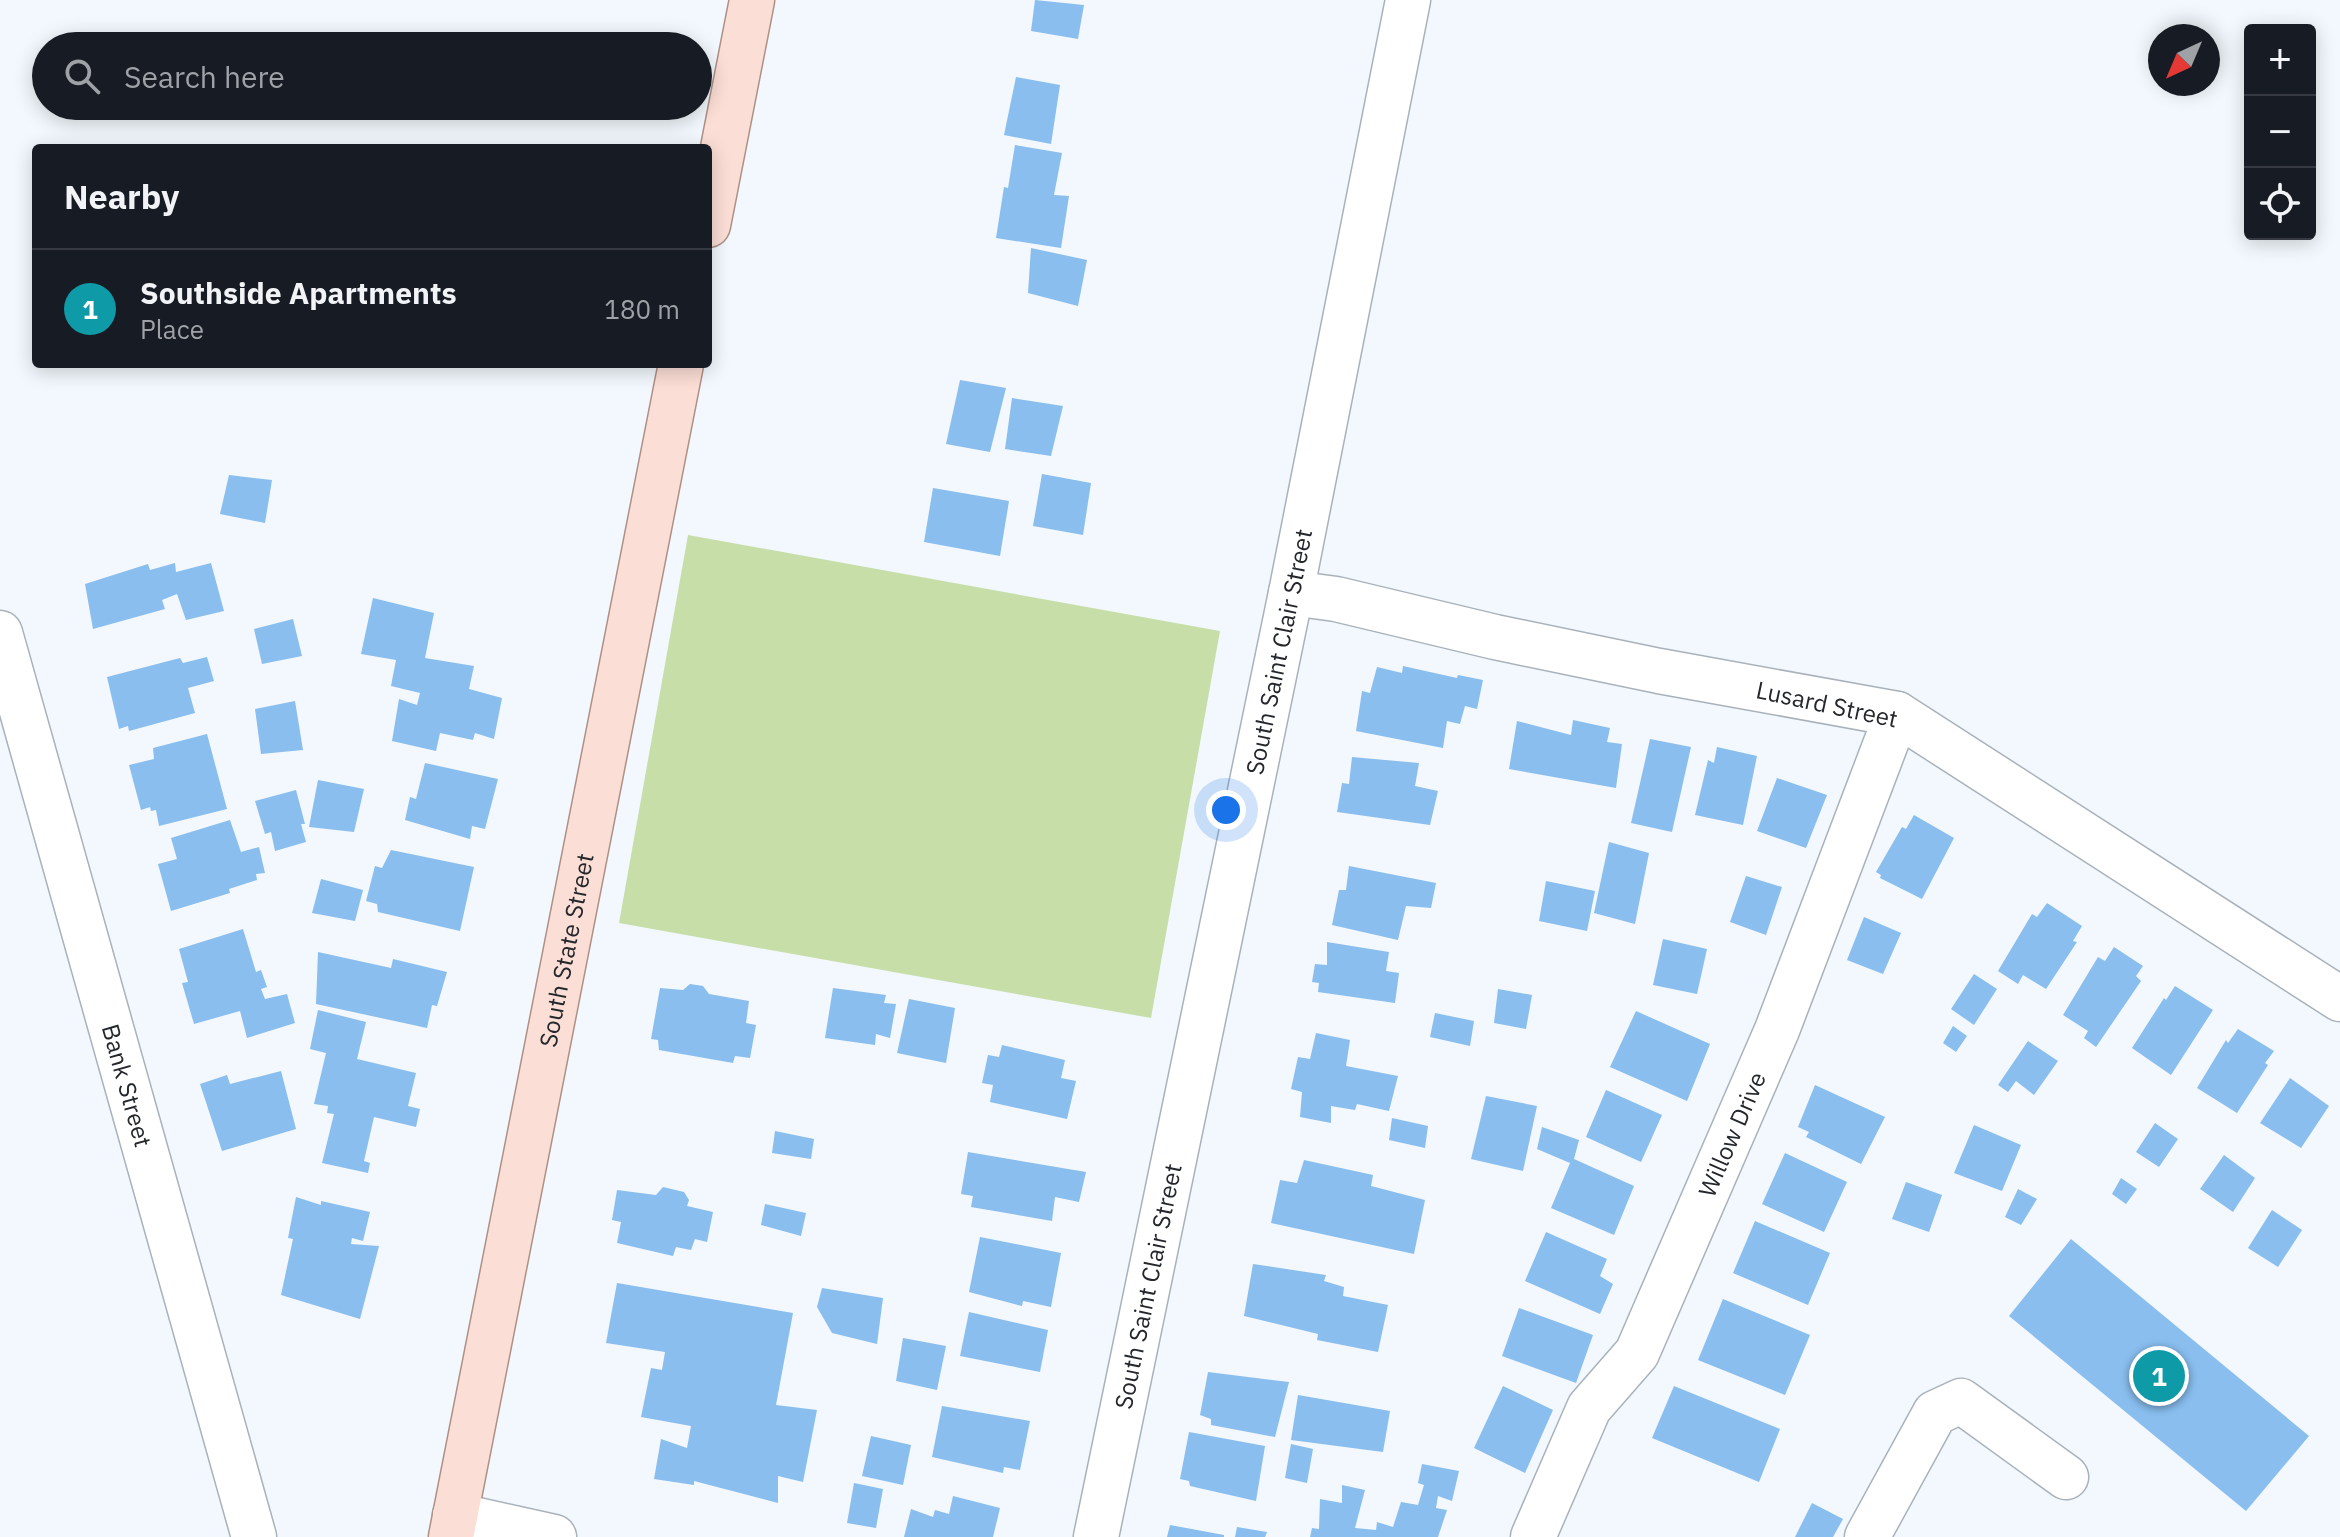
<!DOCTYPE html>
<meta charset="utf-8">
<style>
:root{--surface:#171b24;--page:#20242c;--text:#f1f3f6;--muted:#9ea1a6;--line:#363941;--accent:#0f766e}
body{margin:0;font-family:"IBM Plex Sans",sans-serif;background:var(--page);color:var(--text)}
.controls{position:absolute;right:24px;top:24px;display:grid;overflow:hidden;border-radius:8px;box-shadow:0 4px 20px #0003}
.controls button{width:72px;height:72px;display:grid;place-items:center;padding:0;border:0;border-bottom:2px solid var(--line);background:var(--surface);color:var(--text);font:40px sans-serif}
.compass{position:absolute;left:2148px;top:24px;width:72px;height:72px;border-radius:50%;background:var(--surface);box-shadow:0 4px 20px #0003;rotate:224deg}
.you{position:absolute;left:1226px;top:810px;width:28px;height:28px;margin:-20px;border:6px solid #fff;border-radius:50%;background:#1a73e8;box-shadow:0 0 0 12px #1a73e833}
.badge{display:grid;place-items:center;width:52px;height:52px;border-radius:50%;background:var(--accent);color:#fff;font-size:26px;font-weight:700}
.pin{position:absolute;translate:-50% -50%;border:4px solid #fff;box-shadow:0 2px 8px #0006}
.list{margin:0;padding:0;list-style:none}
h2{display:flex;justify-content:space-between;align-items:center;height:104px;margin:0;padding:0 32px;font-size:34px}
h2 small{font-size:26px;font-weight:400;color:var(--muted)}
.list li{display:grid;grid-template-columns:52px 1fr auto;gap:24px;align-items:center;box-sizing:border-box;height:120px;padding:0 32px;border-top:2px solid var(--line)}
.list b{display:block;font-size:30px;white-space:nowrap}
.list p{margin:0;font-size:26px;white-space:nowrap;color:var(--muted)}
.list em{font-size:26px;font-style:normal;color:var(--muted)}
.icon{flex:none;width:44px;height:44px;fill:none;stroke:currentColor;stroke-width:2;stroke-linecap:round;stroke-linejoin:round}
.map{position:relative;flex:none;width:2340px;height:1537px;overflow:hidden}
.search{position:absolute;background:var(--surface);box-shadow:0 4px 20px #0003;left:32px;top:32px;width:680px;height:88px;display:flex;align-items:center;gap:20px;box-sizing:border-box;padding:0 28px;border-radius:44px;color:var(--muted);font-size:30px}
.panel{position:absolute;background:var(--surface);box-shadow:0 4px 20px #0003;left:32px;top:144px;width:680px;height:224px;border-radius:8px}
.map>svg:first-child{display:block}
</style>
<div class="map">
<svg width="2340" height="1537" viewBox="0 0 2340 1537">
<rect width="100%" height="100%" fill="#f2f8fd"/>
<polygon fill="#c7dea9" points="688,535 1220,631 1151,1018 619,923"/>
<g fill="#89beef">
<polygon points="1035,0 1084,5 1078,39 1031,31"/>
<polygon points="1016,77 1060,85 1051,144 1004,135"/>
<polygon points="1015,145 1062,153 1054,195 1069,196 1061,248 996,238 1004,187 1008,188"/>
<polygon points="1031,248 1087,260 1078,306 1028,293"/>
<polygon points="960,380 1006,388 990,452 946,444"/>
<polygon points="1012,398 1063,406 1051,456 1005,449"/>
<polygon points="1042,474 1091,483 1083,535 1033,526"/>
<polygon points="229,475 272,480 265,523 220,514"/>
<polygon points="933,488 1009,501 1000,556 924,542"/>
<polygon points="175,563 176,572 211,563 224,611 186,620 177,594 162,600 165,609 93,629 85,584 148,564 150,570"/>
<polygon points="373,598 434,613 425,658 474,666 469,689 502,698 494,739 475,733 473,740 440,733 436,751 392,741 399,699 417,705 420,693 391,686 396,660 361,654"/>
<polygon points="293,619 302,656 262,664 254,629"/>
<polygon points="207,657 214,681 188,688 195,713 129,731 128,726 119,729 107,677 180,658 183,663"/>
<polygon points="1403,666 1457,678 1458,675 1483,680 1477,709 1465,706 1460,724 1447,721 1443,748 1356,731 1362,691 1370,693 1377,667 1402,673"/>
<polygon points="295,701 303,750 261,754 255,709"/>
<polygon points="1573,720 1610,728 1607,742 1622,744 1616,788 1509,769 1517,721 1571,735"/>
<polygon points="207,734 227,809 159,826 156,810 151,811 150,807 141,810 129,765 154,759 153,748"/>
<polygon points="1650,739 1691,747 1672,832 1631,823"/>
<polygon points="1717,747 1757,756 1743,825 1695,815 1708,760 1714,763"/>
<polygon points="1352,757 1419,763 1415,786 1438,791 1430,825 1337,812 1342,783 1349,784"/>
<polygon points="425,763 498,779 485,829 472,826 470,839 405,820 410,797 416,799"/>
<polygon points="1777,778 1827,795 1806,848 1757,831"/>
<polygon points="318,780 364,789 354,832 309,827"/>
<polygon points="296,790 305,824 301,824 306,842 275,851 271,832 265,834 255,801"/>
<polygon points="1914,815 1954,838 1922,899 1880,878 1881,875 1876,872 1902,827 1906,829"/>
<polygon points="230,820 241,852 259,847 265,873 256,874 257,880 229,889 230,893 171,911 158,864 177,859 171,838"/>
<polygon points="1609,842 1649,853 1635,924 1594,913"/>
<polygon points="391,850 474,867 460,931 378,912 377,904 366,901 375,866 382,868"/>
<polygon points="1349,866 1436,883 1431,908 1406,906 1398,940 1332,925 1339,890 1346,890"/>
<polygon points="1746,876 1782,887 1766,935 1730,922"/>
<polygon points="321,879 363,890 355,921 312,913"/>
<polygon points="1546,881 1595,891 1587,931 1539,921"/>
<polygon points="2047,903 2082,926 2073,941 2077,942 2046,989 2023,975 2018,984 1998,971 2032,914 2037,917"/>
<polygon points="1864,917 1901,933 1883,974 1847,960"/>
<polygon points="243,929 256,972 261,970 267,987 261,989 265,999 287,994 295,1023 247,1038 240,1011 194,1024 182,983 188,982 179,949"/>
<polygon points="1663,939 1707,949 1697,994 1653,985"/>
<polygon points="1327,942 1389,952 1386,971 1399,973 1395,1003 1318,992 1319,983 1312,982 1315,964 1327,965"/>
<polygon points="2114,947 2143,966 2136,976 2141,981 2096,1047 2084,1038 2088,1031 2063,1015 2098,957 2105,961"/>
<polygon points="318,952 391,968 393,959 447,972 437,1006 432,1005 427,1028 316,1004"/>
<polygon points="1974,974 1997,989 1974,1025 1951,1009"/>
<polygon points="690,984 703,986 709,994 749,1001 746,1023 756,1025 750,1058 735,1056 733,1063 659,1050 658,1040 651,1039 660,988 683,990"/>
<polygon points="2175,986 2213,1010 2171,1075 2132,1048 2164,998 2166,1000"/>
<polygon points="833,988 886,995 884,1003 896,1004 890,1038 876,1034 875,1045 825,1038"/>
<polygon points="1498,989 1532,995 1526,1029 1494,1023"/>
<polygon points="909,999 955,1008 946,1063 897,1053"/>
<polygon points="318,1010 366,1022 357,1059 416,1073 408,1106 420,1109 416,1127 374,1117 364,1161 370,1163 368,1173 322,1163 334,1114 327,1113 328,1106 314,1104 326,1053 310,1049"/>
<polygon points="1636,1011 1710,1044 1687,1101 1610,1067"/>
<polygon points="1435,1013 1474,1021 1470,1046 1430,1037"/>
<polygon points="1953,1026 1967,1036 1956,1052 1943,1043"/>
<polygon points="2238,1029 2274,1051 2265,1063 2268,1065 2237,1113 2197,1088 2226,1040 2228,1043"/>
<polygon points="1316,1033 1350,1040 1346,1066 1398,1076 1389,1111 1357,1104 1355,1110 1331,1106 1331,1123 1300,1117 1302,1092 1291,1089 1298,1057 1310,1059"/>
<polygon points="2028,1041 2058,1061 2034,1095 2016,1081 2008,1092 1998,1085"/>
<polygon points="1002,1045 1065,1060 1061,1078 1076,1081 1067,1119 990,1102 993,1085 982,1083 988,1055 999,1057"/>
<polygon points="281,1071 296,1129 222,1151 200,1084 227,1075 230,1084"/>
<polygon points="2290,1078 2329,1106 2301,1148 2260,1123"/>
<polygon points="1815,1085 1885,1117 1861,1164 1806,1137 1809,1132 1798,1127"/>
<polygon points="1606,1090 1662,1115 1641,1162 1586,1137"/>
<polygon points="1486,1096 1537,1106 1523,1171 1471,1159"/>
<polygon points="1392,1118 1428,1126 1425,1148 1389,1140"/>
<polygon points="2155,1123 2178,1139 2159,1167 2136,1152"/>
<polygon points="1974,1125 2021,1145 2002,1191 1954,1173"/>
<polygon points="1542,1127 1579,1140 1574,1159 1634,1186 1614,1235 1551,1208 1570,1163 1537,1149"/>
<polygon points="775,1131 814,1139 811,1159 772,1153"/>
<polygon points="968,1152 1086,1172 1079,1202 1055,1197 1052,1221 971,1207 973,1196 961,1194"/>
<polygon points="1785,1153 1847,1182 1824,1232 1762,1204"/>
<polygon points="2224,1155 2255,1178 2233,1212 2200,1189"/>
<polygon points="1304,1160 1373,1175 1371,1186 1425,1200 1414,1254 1271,1223 1280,1180 1297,1183"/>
<polygon points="2121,1178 2137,1189 2126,1204 2112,1194"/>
<polygon points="1906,1182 1942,1195 1929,1232 1892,1219"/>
<polygon points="663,1187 684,1192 689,1200 687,1206 713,1212 707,1242 695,1239 691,1250 676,1247 673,1256 617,1243 621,1222 612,1220 617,1190 656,1195"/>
<polygon points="2018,1189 2037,1199 2021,1225 2005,1217"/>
<polygon points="296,1197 321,1205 321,1201 370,1212 363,1241 352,1238 351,1244 379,1246 360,1319 281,1295 293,1239 288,1238"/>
<polygon points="765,1204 806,1213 801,1236 761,1225"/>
<polygon points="2272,1210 2302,1230 2278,1267 2248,1248"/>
<polygon points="1755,1221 1830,1253 1808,1305 1733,1273"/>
<polygon points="1546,1232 1607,1259 1600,1276 1613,1284 1600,1314 1525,1281"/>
<polygon points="980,1237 1061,1253 1051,1307 1023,1301 1022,1306 969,1292"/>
<polygon points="2071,1239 2309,1436 2246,1511 2009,1316"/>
<polygon points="1253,1264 1326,1275 1324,1281 1344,1287 1343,1296 1388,1305 1378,1352 1317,1340 1318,1334 1244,1316"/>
<polygon points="617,1283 793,1313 776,1405 817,1410 803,1482 778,1476 778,1503 694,1481 694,1485 654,1479 661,1439 687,1448 691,1426 641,1417 651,1368 662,1370 665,1352 606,1343"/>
<polygon points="822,1288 883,1298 877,1344 832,1333 817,1307"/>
<polygon points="1723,1299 1810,1335 1785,1395 1698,1360"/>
<polygon points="1519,1308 1593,1335 1576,1383 1502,1356"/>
<polygon points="969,1312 1048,1330 1040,1372 960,1356"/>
<polygon points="903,1338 946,1346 937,1390 896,1381"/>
<polygon points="1208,1372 1289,1382 1275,1437 1211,1425 1211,1419 1200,1415"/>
<polygon points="1503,1386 1553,1410 1525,1473 1474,1448"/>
<polygon points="1674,1386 1780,1429 1759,1482 1652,1438"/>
<polygon points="1298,1395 1390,1411 1383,1452 1291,1440"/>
<polygon points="942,1406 1030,1421 1020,1470 1004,1467 1003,1473 932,1457"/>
<polygon points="1189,1432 1265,1446 1256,1501 1190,1486 1189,1481 1180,1479"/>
<polygon points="871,1436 911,1445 903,1485 862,1476"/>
<polygon points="1291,1444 1313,1449 1307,1483 1285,1478"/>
<polygon points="1422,1464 1459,1471 1452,1501 1438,1496 1436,1508 1447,1510 1438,1537 1310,1537 1312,1528 1319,1529 1320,1499 1342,1503 1342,1485 1365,1490 1355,1528 1376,1530 1377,1522 1393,1527 1401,1502 1418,1505 1424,1485 1418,1483"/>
<polygon points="854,1483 883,1489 876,1528 847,1523"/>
<polygon points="953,1496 1000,1508 993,1537 904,1537 911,1509 933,1517 935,1510 949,1514"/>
<polygon points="1812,1503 1843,1519 1833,1537 1795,1537"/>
<polygon points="1170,1525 1224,1535 1224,1537 1167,1537"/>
<polygon points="1237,1527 1267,1532 1265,1537 1235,1537"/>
</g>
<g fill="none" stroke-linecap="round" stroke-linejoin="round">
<g stroke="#a9b2bb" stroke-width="47">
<g id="minor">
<polyline points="1291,593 1336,599 1495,637 1659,671 1897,714 2340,999"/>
<path id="s1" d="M0 633 254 1537"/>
<polyline points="455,1515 554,1537"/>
<path id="s2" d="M1096 1537 1291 593 1408 0"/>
<path id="s3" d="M1533 1537 1589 1408 1637 1353 1777 1030 1897 714"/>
<polyline points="1867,1537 1935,1413 1961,1401 2066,1477"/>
</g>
</g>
<g stroke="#ae9087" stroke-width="47">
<g id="major">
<polyline points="708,225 752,0"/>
<path id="s4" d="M451 1537 681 364"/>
</g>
</g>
<use href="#minor" stroke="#fff" stroke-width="44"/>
<use href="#major" stroke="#fbded5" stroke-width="44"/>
</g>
<g text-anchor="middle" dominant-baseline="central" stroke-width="7" stroke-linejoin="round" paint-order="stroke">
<g font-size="24" fill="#24272b" stroke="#fff">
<text stroke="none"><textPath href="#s2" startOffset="904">South Saint Clair Street</textPath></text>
<text transform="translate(1827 704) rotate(12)">Lusard Street</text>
<text stroke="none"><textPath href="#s4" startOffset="598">South State Street</textPath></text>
<text stroke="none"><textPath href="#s1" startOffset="470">Bank Street</textPath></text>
<text stroke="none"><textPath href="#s3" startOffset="452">Willow Drive</textPath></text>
<text stroke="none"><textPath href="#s2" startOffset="256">South Saint Clair Street</textPath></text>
</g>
</g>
</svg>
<div class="controls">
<button>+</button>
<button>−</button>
<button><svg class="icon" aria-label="locate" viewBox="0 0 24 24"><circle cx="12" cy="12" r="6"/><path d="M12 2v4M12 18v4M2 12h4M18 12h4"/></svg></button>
</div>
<svg class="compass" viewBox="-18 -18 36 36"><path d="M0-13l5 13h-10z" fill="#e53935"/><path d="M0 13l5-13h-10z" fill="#9ea1a6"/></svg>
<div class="you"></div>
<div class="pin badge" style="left:2159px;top:1376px;background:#0f9aa8">1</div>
<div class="search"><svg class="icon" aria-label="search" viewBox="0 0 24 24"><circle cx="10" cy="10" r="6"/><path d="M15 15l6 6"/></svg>Search here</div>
<section class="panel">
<h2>Nearby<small></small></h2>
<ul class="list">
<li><span class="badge" style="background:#0f9aa8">1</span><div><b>Southside Apartments</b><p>Place</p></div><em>180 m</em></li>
</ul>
</section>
</div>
